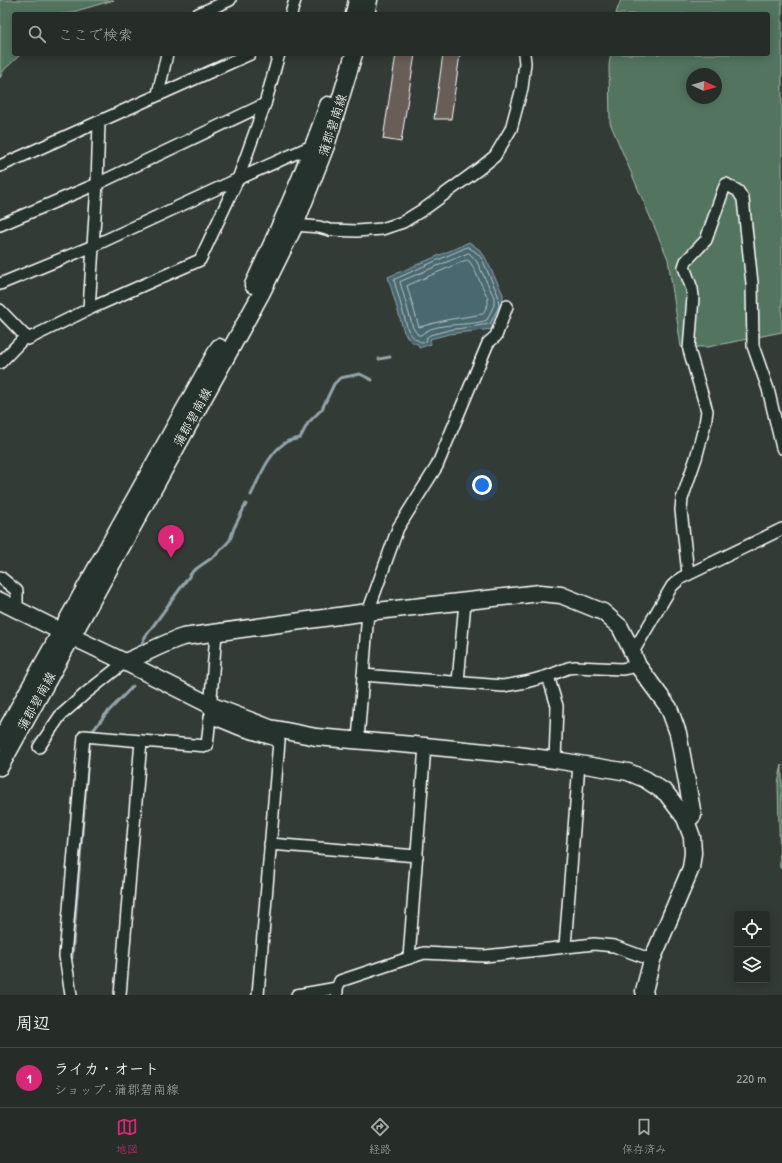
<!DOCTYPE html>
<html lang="ja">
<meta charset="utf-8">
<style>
:root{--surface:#262c28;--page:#323834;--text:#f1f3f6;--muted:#a4a7a8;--line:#424845;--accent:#db2777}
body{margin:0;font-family:"Patrick Hand","Klee One",sans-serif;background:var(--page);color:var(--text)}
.controls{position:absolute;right:12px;bottom:12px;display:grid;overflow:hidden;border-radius:4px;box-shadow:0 2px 10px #0003}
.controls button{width:36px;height:36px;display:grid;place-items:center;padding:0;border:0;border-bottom:1px solid var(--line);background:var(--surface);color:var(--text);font:20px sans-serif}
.compass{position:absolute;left:686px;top:68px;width:36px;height:36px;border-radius:50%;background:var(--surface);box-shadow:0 2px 10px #0003;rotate:94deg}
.you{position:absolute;left:482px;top:485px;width:14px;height:14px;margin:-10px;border:3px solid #fff;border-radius:50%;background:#1a73e8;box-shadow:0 0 0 6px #1a73e833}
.badge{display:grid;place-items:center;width:26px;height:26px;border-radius:50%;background:var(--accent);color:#fff;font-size:13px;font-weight:700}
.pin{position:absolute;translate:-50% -33px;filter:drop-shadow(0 1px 2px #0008)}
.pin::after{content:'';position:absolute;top:21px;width:14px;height:12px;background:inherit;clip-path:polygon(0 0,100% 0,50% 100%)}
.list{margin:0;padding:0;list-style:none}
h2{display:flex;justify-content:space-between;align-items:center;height:52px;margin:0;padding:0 16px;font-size:17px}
h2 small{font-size:13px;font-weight:400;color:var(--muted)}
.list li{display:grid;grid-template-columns:26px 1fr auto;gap:12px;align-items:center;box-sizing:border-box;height:60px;padding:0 16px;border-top:1px solid var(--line)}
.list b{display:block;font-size:15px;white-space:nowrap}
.list p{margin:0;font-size:13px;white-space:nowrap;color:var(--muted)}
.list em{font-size:13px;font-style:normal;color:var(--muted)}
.icon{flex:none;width:22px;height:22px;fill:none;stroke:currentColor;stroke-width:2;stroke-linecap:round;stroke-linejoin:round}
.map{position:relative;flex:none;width:782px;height:995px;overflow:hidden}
.search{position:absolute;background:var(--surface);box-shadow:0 2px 10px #0003;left:12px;right:12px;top:12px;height:44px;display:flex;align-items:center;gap:10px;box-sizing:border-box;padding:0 14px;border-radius:4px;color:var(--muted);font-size:15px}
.sheet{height:112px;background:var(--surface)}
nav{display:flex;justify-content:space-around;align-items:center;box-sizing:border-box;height:56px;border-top:1px solid var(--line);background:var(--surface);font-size:11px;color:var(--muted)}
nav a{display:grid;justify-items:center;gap:2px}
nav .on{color:var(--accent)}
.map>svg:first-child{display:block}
</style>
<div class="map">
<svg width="782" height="995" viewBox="0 0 782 995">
<rect width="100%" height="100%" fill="#333b36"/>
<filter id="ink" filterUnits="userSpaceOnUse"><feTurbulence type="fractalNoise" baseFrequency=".025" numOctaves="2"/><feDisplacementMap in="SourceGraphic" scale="8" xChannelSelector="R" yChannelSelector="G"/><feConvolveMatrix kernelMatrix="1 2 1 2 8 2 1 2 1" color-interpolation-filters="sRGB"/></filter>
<g filter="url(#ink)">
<g fill="#52745e" stroke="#a8baae" fill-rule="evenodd">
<polygon points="0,0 114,0 66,14 14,14 14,54 21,54 4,70 0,78"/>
<path d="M621 0H782V332L708 347H681L668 259 610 123 609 65 611 54H768V14H616L617 10ZM692 74H716V98H692Z"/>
<polygon points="782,765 782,869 780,868 778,783"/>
</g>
<path fill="#496870" stroke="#92a4a9" d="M469 242 480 250 485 257 503 294V307L493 329 449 334 430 339 431 344 419 348 418 344C411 343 408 338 404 332L388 277 461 246Z"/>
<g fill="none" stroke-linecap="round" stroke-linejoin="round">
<g stroke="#b6c3c6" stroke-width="1">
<path d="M468 247 477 253 482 259 498 295 499 306 490 324 449 330 430 335 427 337 426 342 423 343C415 339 413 338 408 330L394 280Z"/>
<path d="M469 253 473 257 477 262 494 297V305L487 320C470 327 435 321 421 335H418L413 328 400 282Z"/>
<polygon points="467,260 469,261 472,265 488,298 488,304 483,314 446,320 419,327 407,286"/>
</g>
<g stroke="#92a4a9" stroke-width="3">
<polyline points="379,359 390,357"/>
<path d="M251 495C259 478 270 450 288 441 292 440 296 439 300 438L308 423 322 409 334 384 340 378 360 374 372 380"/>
<polyline points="141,646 145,637 193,571 216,555 230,540 234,528 246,504"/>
<polyline points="92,732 105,715 133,686"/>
<polyline points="72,958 89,746"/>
</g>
</g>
<g fill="#695d58" stroke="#fff">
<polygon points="396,54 415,54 401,142 383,139"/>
<polygon points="443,54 460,54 451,119 434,119"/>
</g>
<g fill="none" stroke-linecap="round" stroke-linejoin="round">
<g stroke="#fff" stroke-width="14">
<g id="street">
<polyline points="198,14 230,0"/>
<polyline points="291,14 295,0"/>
<polyline points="158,94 167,54"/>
<path d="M0 166C84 129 166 91 250 54"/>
<polyline points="0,225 97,184 265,104"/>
<polyline points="295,225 319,227 330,230 357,231 382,229 403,222 427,207 479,169 495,156 511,129 522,88 525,63 524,54"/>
<polyline points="0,284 93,246 238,179 314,145"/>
<polyline points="89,309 97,184 99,122"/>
<polyline points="0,310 28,339 89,309 200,260 238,179 265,104 279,54"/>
<polyline points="0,363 26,336"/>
<polyline points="688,574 681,510 682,499 696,458 705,424 707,411 689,350 693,297 692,289 684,267 686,261 706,240 723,191 726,184 738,191 743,199 752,283 753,346 768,389 782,448"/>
<polyline points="0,577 17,591 17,609"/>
<polyline points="633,652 672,586 681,578 782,529"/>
<polyline points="363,675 503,686 526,682 548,676 568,668 575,667 622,669 638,666"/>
<polyline points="548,676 557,706 555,760"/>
<polyline points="458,682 465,602"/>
<polyline points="210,710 216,633"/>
<polyline points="358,740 368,612 398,528 437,466 488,343 496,336 507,306"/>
<polyline points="39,747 60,716 86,693 125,662"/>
<polyline points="270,844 417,856"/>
<polyline points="565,946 579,764"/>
<polyline points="409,958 425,746"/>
<polyline points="71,995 65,956 84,736 141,741"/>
<polyline points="120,995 141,741 207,746 210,717 239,729 279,741 258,995"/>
<polyline points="297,995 337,988"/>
<polyline points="337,995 337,988 340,981 424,953 485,956 594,944 614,946 652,960"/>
</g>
</g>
<g stroke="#fff" stroke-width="19">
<g id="secondary">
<polyline points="354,14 357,0"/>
<polyline points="366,14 369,0"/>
<path d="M253 285C281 225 307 167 328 105"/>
<path d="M0 601 60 631 125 662C145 654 163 643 183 637L368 612 540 593 561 595 603 612 620 627 631 649 638 666 669 708 678 733 692 810 693 815 691 817 685 818"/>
<polyline points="125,662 210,705 270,728 281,730 316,737 425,746 517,755 555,760 628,772 645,779 666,793 685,818 692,837 693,853 691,868 652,960 644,991 645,995"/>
<polyline points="0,741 219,347"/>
<polyline points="0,767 261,294 295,225 327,143 354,54"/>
</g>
</g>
<use href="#street" stroke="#26332d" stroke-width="11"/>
<use href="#secondary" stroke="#26332d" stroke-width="16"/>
</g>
</g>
<g text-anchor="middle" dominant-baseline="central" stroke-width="3" stroke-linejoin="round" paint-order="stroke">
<g font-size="13" fill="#fff" stroke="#26332d">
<text transform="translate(332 125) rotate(-72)">蒲郡碧南線</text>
<text transform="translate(192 417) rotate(-61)">蒲郡碧南線</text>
<text transform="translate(36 701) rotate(-61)">蒲郡碧南線</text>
</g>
</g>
</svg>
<div class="controls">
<button><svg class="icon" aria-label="locate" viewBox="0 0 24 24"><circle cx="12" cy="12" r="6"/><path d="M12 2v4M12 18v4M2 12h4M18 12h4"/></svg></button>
<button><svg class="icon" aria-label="layers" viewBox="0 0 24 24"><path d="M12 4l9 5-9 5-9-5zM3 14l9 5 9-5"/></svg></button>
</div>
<svg class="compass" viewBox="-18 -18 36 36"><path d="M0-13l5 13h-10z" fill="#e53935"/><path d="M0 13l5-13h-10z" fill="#a4a7a8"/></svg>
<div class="you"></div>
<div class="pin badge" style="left:171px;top:558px">1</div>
<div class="search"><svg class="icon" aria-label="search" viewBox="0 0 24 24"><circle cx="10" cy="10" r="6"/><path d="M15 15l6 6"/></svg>ここで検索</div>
</div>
<section class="sheet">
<h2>周辺<small></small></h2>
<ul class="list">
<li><span class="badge">1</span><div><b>ライカ・オート</b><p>ショップ · 蒲郡碧南線</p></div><em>220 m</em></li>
</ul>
</section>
<nav>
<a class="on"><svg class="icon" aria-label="map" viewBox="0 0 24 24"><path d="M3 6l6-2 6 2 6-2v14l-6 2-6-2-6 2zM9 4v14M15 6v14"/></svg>地図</a>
<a><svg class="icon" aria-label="directions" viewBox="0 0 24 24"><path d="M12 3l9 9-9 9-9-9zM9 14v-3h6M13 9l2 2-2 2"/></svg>経路</a>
<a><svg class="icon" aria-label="saved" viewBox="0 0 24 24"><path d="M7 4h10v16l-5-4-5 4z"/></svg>保存済み</a>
</nav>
